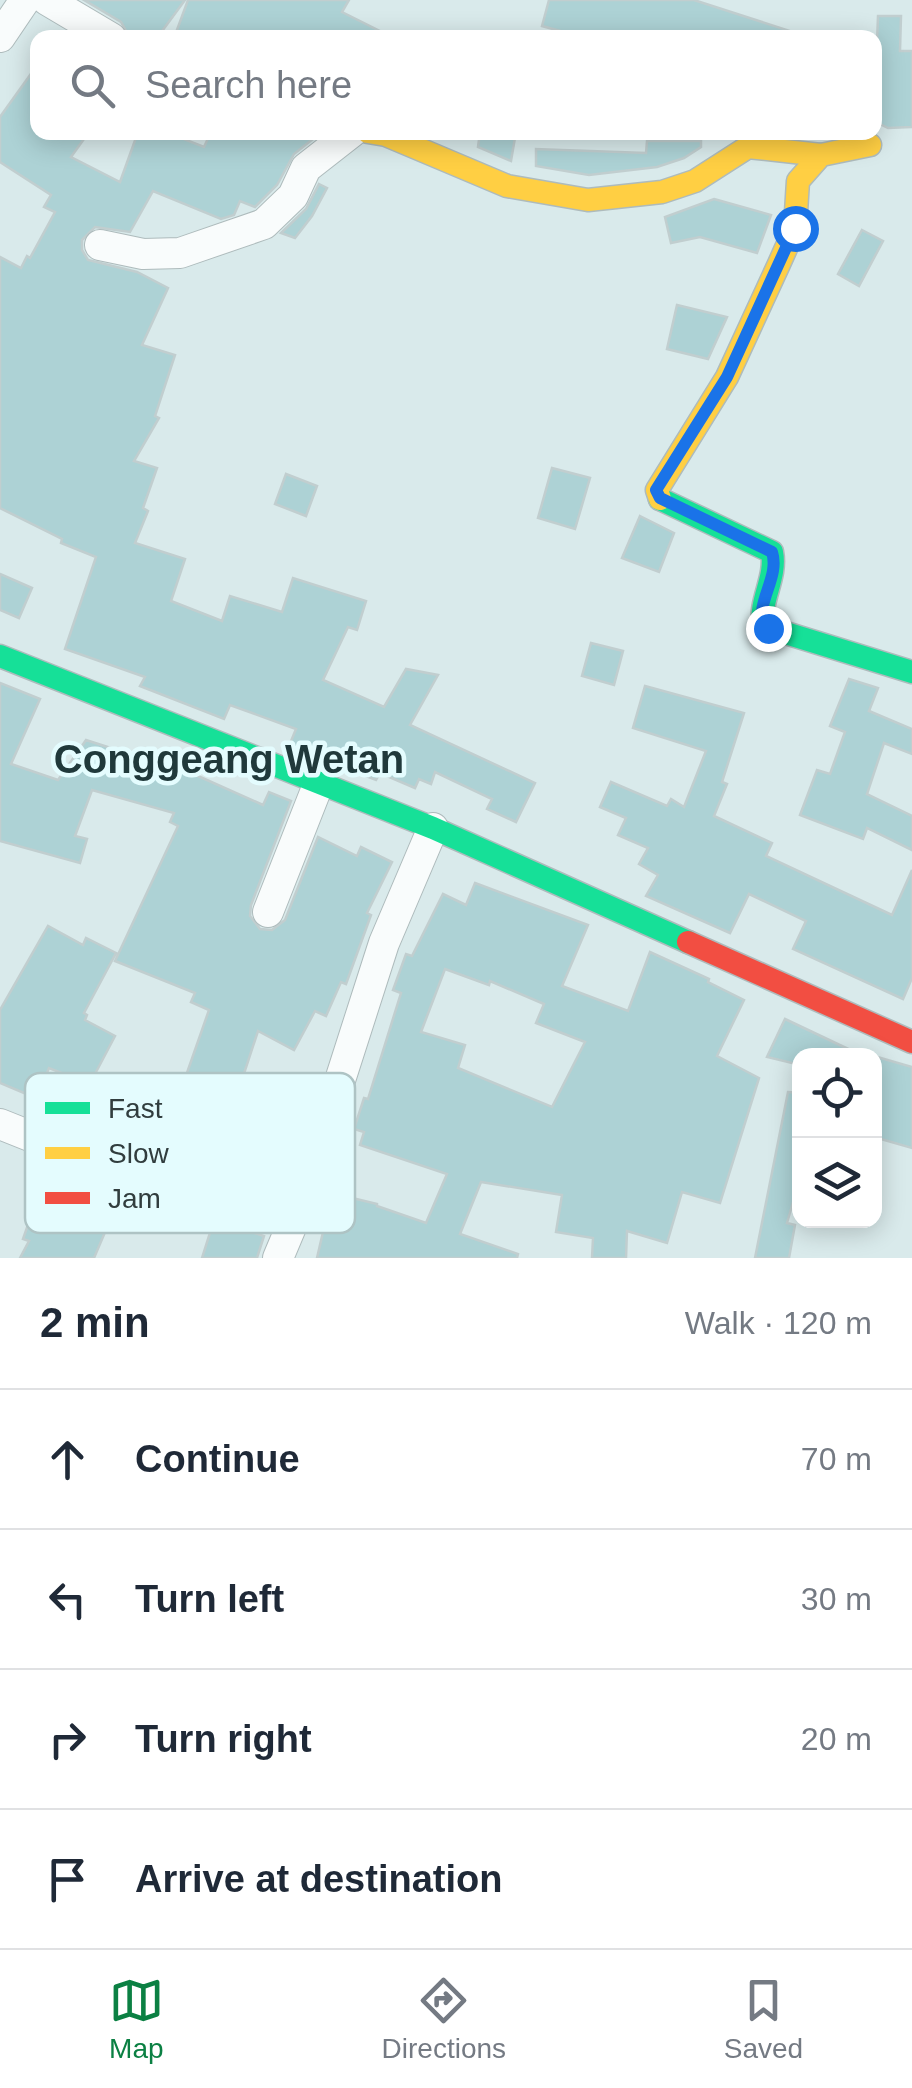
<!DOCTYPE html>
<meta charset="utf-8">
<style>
:root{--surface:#fff;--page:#f6f6f7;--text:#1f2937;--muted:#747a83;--line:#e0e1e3;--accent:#0b8043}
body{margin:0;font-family:Arial,sans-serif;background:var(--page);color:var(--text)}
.controls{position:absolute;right:30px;bottom:30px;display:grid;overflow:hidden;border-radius:20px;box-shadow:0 5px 25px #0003}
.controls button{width:90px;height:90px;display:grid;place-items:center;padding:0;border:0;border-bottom:2px solid var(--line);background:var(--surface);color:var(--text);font:50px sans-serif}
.stop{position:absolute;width:30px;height:30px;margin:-22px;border:8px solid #1a73e8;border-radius:50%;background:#fff}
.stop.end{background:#1a73e8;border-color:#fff;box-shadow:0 2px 10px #0008}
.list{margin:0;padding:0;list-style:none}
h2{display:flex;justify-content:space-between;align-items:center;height:130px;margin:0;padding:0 40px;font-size:42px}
h2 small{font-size:32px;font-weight:400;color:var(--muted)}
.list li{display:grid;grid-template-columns:65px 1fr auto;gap:30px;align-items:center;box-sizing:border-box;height:140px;padding:0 40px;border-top:2px solid var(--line)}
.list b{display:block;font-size:38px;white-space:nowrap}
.list em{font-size:32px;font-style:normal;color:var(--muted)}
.icon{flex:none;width:55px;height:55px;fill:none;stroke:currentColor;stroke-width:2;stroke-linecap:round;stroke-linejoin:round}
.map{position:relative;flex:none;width:912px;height:1258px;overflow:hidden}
.search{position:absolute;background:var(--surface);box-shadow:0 5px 25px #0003;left:30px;right:30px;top:30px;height:110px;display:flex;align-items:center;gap:25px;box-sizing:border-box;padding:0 35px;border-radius:20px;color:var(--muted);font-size:38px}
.sheet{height:690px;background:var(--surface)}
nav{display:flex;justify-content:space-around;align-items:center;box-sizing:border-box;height:140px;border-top:2px solid var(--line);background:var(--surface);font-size:28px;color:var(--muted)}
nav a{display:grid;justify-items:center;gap:5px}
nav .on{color:var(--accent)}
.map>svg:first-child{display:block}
</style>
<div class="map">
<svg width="912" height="1258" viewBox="0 0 912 1258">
<rect width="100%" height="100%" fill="#d9eaeb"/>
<g fill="#add2d5" stroke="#c1cecf" stroke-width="2.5" fill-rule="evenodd">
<polygon points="84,0 185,0 157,38 130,38 121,22"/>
<polygon points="188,0 349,0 342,12 394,38 174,38"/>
<polygon points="549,0 694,0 790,31 789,38 586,38 542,26"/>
<polygon points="878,16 901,16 900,51 912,51 912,127 888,128 874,121"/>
<polygon points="38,64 38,132 89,132 71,157 120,182 138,132 166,132 204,147 211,132 299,132 313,139 294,154 277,185 255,207 240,201 234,215 221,219 153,191 130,232 95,227 82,240 82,250 88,260 137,272 168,288 142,345 175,355 155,416 159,418 134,461 157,468 143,508 148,511 135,543 185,559 171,601 222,621 230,596 282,612 293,578 366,601 357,630 348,627 323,680 384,707 406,669 438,675 410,725 535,783 516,822 487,809 492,799 435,772 431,784 419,779 415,788 380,773 376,780 289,746 296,729 230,705 224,719 140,686 145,677 65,649 96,557 61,543 62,539 0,508 0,257 21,268 27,256 30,258 55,212 44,207 51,195 0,162 0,117"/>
<polygon points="480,132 516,132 511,161 478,147"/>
<polygon points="647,141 701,141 701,147 684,158 657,167 589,175 536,166 536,149 646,153"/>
<polygon points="319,184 327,188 312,216 295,238 281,233 306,209"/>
<polygon points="714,199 771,215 757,253 700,237 671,243 665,217"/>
<polygon points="862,230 883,241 859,286 838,274"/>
<polygon points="677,305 727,317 708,359 667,349"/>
<polygon points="552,468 590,478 575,529 538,518"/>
<polygon points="286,474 317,486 306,516 275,504"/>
<polygon points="640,516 674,533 659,572 622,558"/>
<polygon points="0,574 32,588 19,618 0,610"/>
<polygon points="591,643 623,651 614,685 582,676"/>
<polygon points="849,679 878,688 869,711 912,729 912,754 884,743 867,794 912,816 912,850 867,828 863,839 800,815 817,770 830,774 845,732 830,726"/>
<polygon points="0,683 40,699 11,764 58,780 86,740 198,776 263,805 269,792 291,801 251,905 250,916 260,929 272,930 285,920 318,837 357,856 361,847 392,862 367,913 371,915 346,984 341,982 326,1016 315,1011 294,1050 258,1031 234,1104 276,1126 260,1155 247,1148 235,1165 230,1162 215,1198 93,1150 83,1137 61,1128 77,1079 49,1068 36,1098 0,1083 0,1010 48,926 83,945 86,938 116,953 84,1013 87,1015 85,1020 115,1036 95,1074 175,1107 209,1010 191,1002 195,993 115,961 178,826 170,822 174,813 92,790 75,836 87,839 80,863 0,841"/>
<polygon points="645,686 744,713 722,782 727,784 714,816 772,843 766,856 892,915 912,870 912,978 903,999 793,949 806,921 749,894 730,933 646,896 658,875 639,864 648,848 618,835 626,818 600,807 611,782 667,806 671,799 684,807 706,751 633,728"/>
<path d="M475 883 588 925 562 986 628 1011 650 952 709 979 708 982 744 1000 717 1056 759 1078 720 1203 682 1192 667 1243 627 1231 626 1258H592L593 1238 556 1232 562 1195 481 1182 460 1234 518 1254 517 1258H317L332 1193 377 1204V1206L426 1223 447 1174 360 1145 364 1132 354 1129 364 1098 368 1099 401 993 393 990 406 954 412 956 443 894 466 905ZM445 969 489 985 490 981 544 1004 536 1023 585 1042 552 1107 458 1068 465 1045 421 1032Z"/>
<polygon points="785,1019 863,1056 800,1056 800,1065 767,1057"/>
<polygon points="874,1056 912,1067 912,1148 874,1137"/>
<polygon points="788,1092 800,1093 800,1178 787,1223 795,1225 789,1258 755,1258"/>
<polygon points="45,1176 120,1197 94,1258 20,1258 29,1241 23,1239"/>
<polygon points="214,1220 264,1236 257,1258 202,1258"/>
</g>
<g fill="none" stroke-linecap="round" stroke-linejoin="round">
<g stroke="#aebbbc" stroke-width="32">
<g id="street">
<polyline points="47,0 111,38"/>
<polyline points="0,37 25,0"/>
<polyline points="100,245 143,254 180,253 264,224 293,196 306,168 352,132"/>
<polyline points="268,912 318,785"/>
<polyline points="0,1124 75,1154"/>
<polyline points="278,1258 299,1208 384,943 433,828"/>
</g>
</g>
<g stroke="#aebbbc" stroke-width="25">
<g id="fast">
<path d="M660 499 772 552C777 578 759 600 763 626L912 672"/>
<polyline points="0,656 433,828 688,942"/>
</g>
</g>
<g stroke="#aebbbc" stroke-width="25">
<g id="slow">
<polyline points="368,132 386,135 507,186 588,200 662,192 695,181 748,147 821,155"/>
<polyline points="660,499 657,490 727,377 779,264 795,228 798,181 821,155 870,145"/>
</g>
</g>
<g stroke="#aebbbc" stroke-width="25">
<polyline id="jam" points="688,942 912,1042"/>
</g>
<use href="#street" stroke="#f9fcfc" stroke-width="30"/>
<use href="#fast" stroke="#16e098" stroke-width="22"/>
<use href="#slow" stroke="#ffcf43" stroke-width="22"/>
<use href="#jam" stroke="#f24e42" stroke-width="22"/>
</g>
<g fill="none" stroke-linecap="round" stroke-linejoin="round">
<path stroke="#1a73e8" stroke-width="12" d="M768 628 763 626C756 601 780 577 772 552L660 498 656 490 727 377 795 228"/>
</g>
<g text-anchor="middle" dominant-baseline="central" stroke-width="9" stroke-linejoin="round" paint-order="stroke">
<g font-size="40" font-weight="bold" fill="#20393b" stroke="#e4fcfe">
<text x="229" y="759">Conggeang Wetan</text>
</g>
</g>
<rect x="25" y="1073" width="330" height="160" rx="15" fill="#e4fcfe" stroke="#aec3c4" stroke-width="2.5"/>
<rect x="45" y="1102" width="45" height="12" fill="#16e098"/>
<rect x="45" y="1147" width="45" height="12" fill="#ffcf43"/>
<rect x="45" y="1192" width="45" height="12" fill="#f24e42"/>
<g font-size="28" fill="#313d3e">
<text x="108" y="1118">Fast</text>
<text x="108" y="1163">Slow</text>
<text x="108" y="1208">Jam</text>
</g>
</svg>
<div class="controls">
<button><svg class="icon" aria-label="locate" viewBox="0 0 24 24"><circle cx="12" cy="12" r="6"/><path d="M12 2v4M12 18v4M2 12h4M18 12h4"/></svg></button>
<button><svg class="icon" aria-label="layers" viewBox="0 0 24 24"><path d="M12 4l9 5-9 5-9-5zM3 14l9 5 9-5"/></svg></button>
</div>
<div class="stop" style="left:795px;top:228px"></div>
<div class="stop end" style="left:768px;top:628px"></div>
<div class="search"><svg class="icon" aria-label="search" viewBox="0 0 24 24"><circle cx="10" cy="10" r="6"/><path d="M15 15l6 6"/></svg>Search here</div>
</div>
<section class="sheet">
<h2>2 min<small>Walk · 120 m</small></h2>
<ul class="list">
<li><svg class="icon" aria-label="ahead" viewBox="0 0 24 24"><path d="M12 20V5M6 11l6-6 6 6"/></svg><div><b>Continue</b></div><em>70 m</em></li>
<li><svg class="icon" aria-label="left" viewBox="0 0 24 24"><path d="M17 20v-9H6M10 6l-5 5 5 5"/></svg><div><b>Turn left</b></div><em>30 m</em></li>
<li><svg class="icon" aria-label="right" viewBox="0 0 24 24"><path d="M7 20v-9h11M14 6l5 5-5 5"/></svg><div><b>Turn right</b></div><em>20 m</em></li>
<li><svg class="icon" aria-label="arrive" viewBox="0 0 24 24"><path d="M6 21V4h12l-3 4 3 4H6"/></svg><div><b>Arrive at destination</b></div></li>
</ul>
</section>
<nav>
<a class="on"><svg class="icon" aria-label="map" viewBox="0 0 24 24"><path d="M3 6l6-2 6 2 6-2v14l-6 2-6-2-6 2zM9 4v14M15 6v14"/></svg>Map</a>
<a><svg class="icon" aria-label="directions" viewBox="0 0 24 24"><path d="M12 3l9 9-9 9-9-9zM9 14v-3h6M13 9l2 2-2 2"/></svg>Directions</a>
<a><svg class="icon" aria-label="saved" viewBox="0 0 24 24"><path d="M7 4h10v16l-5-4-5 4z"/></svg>Saved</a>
</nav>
